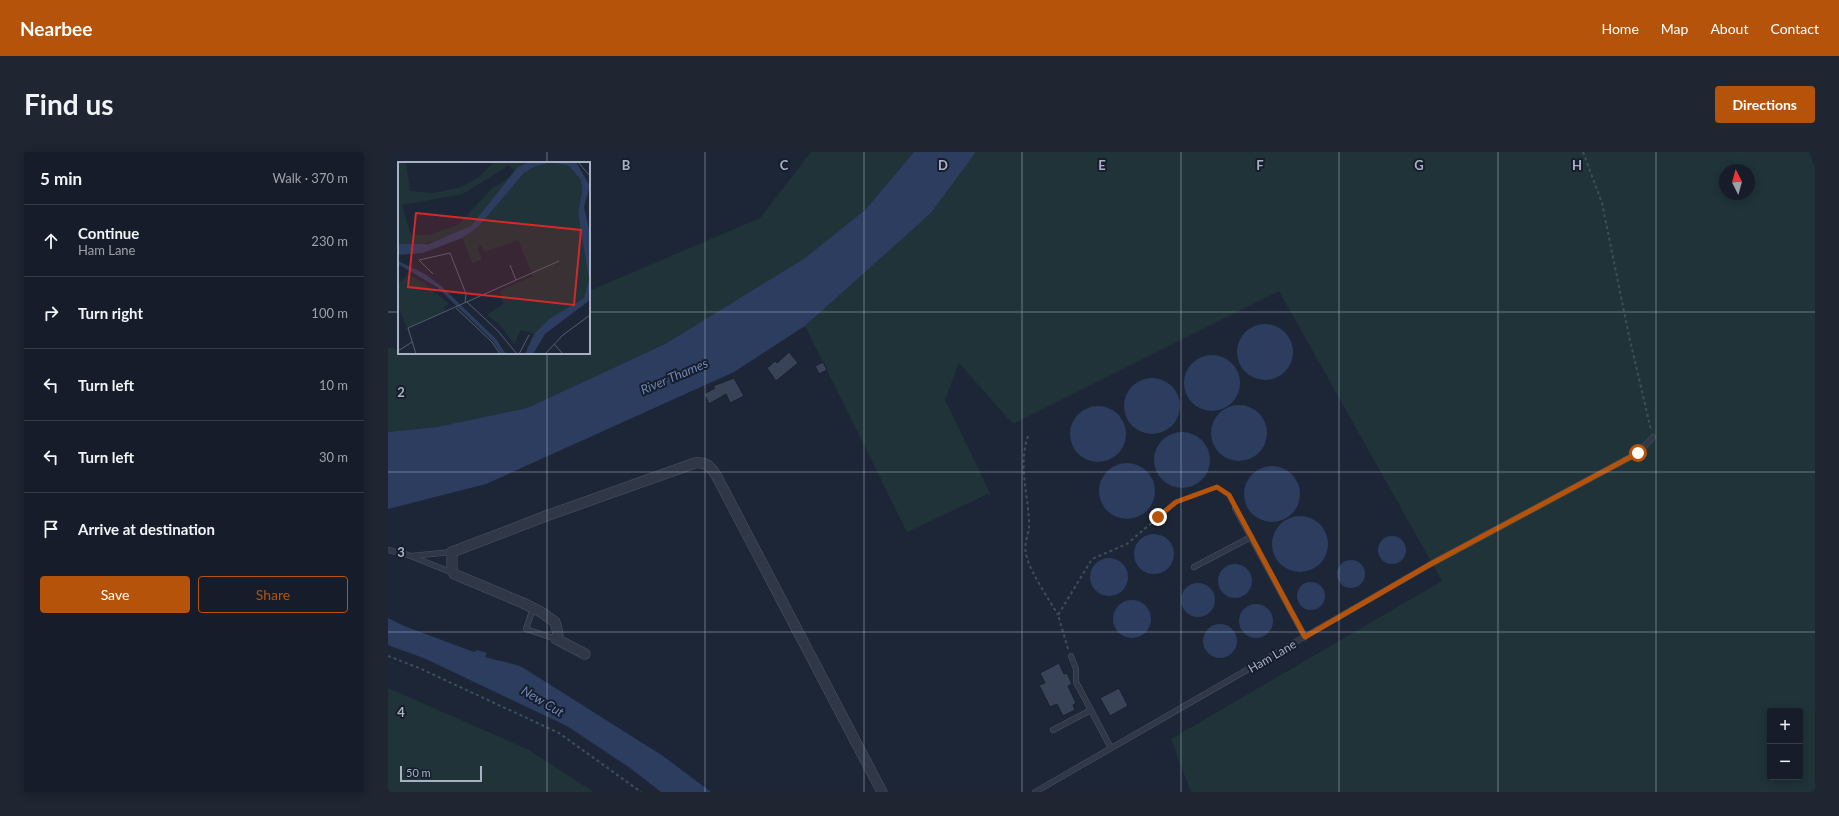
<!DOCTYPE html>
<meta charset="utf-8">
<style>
:root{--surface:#161c29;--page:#1f2531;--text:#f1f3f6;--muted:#9ea1a8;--line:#353a46;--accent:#b45309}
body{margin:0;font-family:Lato,sans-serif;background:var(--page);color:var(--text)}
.controls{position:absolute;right:12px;bottom:12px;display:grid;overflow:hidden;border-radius:4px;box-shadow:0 2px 10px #0003}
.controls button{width:36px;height:36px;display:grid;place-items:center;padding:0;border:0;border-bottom:1px solid var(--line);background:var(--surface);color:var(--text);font:20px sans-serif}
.compass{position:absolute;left:1331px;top:12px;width:36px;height:36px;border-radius:50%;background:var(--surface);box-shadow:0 2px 10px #0003;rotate:354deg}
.scale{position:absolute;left:12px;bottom:10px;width:82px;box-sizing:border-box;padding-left:4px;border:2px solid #a9b2c5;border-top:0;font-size:11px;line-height:14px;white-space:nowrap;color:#a9b2c5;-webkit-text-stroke:3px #161d2c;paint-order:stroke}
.stop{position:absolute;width:12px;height:12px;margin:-9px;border:3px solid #b45309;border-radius:50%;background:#fff}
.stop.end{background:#b45309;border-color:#fff;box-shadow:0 1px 4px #0008}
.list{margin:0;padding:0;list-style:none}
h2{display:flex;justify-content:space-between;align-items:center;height:52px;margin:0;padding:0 16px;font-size:17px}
h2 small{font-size:13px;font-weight:400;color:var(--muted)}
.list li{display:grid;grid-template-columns:26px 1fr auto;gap:12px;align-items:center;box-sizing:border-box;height:72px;padding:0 16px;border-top:1px solid var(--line)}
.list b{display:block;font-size:15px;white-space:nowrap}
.list p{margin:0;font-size:13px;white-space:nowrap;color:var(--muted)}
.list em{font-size:13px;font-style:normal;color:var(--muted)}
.actions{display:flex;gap:8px;padding:12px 16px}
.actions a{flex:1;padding:9px 0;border:1px solid var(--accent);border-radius:4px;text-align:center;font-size:14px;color:var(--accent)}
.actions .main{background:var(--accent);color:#fff}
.icon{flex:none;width:22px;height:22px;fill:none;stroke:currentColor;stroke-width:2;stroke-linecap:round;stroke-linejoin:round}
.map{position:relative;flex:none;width:1427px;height:640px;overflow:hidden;border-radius:4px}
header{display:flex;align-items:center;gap:24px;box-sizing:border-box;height:56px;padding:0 20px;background:var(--accent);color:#fff}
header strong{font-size:19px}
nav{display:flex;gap:22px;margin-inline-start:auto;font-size:14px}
.intro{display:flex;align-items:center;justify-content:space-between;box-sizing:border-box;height:96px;padding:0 24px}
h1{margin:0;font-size:28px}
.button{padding:10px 18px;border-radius:4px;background:var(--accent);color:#fff;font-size:14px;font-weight:700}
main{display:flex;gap:24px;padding:0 24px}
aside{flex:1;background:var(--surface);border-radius:4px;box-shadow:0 2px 10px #0003}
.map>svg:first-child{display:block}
</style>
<header>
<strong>Nearbee</strong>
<nav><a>Home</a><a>Map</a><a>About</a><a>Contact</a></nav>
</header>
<div class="intro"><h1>Find us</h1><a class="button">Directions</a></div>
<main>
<aside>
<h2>5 min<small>Walk · 370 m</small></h2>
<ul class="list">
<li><svg class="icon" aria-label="ahead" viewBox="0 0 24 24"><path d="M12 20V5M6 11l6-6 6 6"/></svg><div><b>Continue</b><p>Ham Lane</p></div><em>230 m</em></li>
<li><svg class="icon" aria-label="right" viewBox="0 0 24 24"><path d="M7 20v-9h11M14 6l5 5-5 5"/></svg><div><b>Turn right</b></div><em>100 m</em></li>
<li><svg class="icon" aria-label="left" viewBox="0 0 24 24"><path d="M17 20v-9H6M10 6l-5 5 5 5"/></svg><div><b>Turn left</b></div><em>10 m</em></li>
<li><svg class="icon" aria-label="left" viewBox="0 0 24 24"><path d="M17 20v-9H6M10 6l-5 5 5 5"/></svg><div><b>Turn left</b></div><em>30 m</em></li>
<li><svg class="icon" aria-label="arrive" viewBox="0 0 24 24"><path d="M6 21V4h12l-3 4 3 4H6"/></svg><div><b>Arrive at destination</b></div></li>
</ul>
<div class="actions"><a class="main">Save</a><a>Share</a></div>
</aside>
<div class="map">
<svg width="1427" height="640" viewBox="0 0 1427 640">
<rect width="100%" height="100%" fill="#1d2637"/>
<g fill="#1f3338" fill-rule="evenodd">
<polygon points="423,0 526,0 477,58 417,106 277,192 139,256 49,275 0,280 0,195 11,198 11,201 201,201 201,139 372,66"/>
<path d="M588 0H1421L1427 16V640H803L783 587 1054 429 891 139 625 272 571 211 557 248 602 341 519 380 417 174 543 61ZM1337 18H1361V42H1337ZM1382 559H1412V625H1382Z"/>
<polygon points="0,536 139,597 206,640 0,640"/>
</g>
<g fill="#2c3d5f">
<polygon points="526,0 588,0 543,61 417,174 346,220 98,332 0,357 0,280 49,275 139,256 277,192 417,106 477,58"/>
<circle cx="877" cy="200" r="28"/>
<circle cx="824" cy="231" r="28"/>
<circle cx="764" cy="254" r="28"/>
<circle cx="851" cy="281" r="28"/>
<circle cx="710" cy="282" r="28"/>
<circle cx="794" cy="308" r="28"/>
<circle cx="739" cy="339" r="28"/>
<circle cx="884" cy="342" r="28"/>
<circle cx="912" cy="392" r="28"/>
<circle cx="766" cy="402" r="20"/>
<circle cx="1004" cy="398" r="14"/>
<circle cx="721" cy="425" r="19"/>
<circle cx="963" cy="422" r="14"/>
<circle cx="847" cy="429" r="17"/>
<circle cx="923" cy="444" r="14"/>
<circle cx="810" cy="448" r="17"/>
<circle cx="744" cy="467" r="19"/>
<circle cx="868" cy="469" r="17"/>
<path d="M0 466 16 474 86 500 89 498 99 501 97 505C109 509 122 510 134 515L275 604 323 640H273L242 616 179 574 38 507 0 493Z"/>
<circle cx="832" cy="489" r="17"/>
</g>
<g fill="#384358" stroke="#181f2e">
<polygon points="401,200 410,211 388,229 379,216 387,209 389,211"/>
<polygon points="435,210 439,218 431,222 427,214"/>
<polygon points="346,226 356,244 342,251 338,242 321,252 316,242 327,236 325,234"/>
<polygon points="671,511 676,522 679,521 684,532 680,534 688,551 685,553 687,558 675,564 669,552 662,555 651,533 657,531 652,521"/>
<polygon points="731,536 740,554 722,564 712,546"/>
</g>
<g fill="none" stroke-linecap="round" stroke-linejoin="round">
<g stroke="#4b5263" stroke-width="6">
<g id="service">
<polyline points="847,356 917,485"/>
<polyline points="0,398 23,404 64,400"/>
<polyline points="25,405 65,421"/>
<polyline points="806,415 863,385"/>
<polyline points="145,456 138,477 168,487"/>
<polyline points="683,504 688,517 688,530 723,596"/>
<polyline points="665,578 703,558"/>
<polyline points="647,640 1041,413 1250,301 1265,285"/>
</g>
</g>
<g stroke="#4b5263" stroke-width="11">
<path id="minor" d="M197 502 168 487 170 481 167 470 153 460 135 451 66 422 64 417V400L158 364 307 311C318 310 322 314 328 323L494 640"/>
</g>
<g stroke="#3c5056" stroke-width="2" stroke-dasharray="3 3" stroke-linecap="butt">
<polyline points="1195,0 1214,51 1241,184 1263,278"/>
<path d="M640 284C630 313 640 341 641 370 642 383 634 391 639 406 643 421 662 449 670 463"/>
<polyline points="680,497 670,463 704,407 739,392 788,350 829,335 841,343 844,350"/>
<polyline points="0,504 31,516 171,581 253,640"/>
</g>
<use href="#service" stroke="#303848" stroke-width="5"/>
<use href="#minor" stroke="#303848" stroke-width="10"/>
</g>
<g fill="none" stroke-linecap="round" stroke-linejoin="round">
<polyline stroke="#b45309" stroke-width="5" points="770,365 788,350 829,335 841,343 917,485 1041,413 1250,301"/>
</g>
<path fill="none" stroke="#a9b2c5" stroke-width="1" stroke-opacity="0.55" d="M159 0V11M317 0V640M476 0V640M634 0V640M793 0V640M951 0V640M1110 0V640M1268 0V640M0 160H11M201 160H1427M159 201V640M0 320H1427M0 480H1427"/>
<g text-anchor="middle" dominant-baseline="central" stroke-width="4" stroke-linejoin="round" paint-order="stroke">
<g font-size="12" fill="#a9b2c5" stroke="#161d2c">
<text transform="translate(884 504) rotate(-30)">Ham Lane</text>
</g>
<g font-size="13" font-style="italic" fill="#6e85b2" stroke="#161d2c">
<text transform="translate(286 224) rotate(-23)">River Thames</text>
<text transform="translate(155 549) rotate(31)">New Cut</text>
</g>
</g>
<g transform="translate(10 10)">
<rect width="192" height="192" fill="#1d2637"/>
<path d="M0 0H8L12 29 35 31 63 25 81 15 96 0H130L119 6 73 64 48 77 20 83 0 82ZM111 3 117 10 103 22 95 25 60 63 30 73H13L4 43 65 32ZM153 0 171 4 183 18 184 30 180 51 191 118 186 136 178 143 151 157 136 172 123 168 116 182 102 163 89 153 105 142 102 129 135 114 120 78 87 90 82 83 80 87 84 98 74 101 64 76 80 65 126 11 136 5ZM10 112 27 122 51 142 46 145 47 149 9 166 0 145V122Z" fill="#1f3338" fill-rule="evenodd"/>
<path d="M130 0H153L136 5 126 11 80 65 64 76 25 91 0 93V82H31L73 64 119 6ZM153 0H178L192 24 186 45 192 71V138L147 172 135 192H127L136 172 151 157 186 136 191 118 180 51 184 30 183 18 171 4ZM0 99 27 112 43 124 98 177 108 192H103L95 179 39 125 0 102Z" fill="#2c3d5f"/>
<path fill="none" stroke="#555e70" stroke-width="1" d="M180 0 192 14M112 103 118 118M35 112 21 98 52 91 68 132 67 141M69 140 100 169 119 192M58 146 94 180 102 192M156 182 165 192M0 189 14 180M18 192 10 166 161 99M121 192 131 173M147 192 165 173 192 153"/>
<path fill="#d62828" fill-opacity="0.15" stroke="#d62828" stroke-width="2" d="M18 51 183 68 176 143 10 125Z"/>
<rect width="192" height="192" fill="none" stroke="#a9b2c5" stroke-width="2"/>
</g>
<g font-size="13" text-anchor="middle" font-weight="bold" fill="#a9b2c5" stroke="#161d2c" stroke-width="4" stroke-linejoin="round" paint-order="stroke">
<text x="238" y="18">B</text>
<text x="396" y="18">C</text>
<text x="555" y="18">D</text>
<text x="714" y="18">E</text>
<text x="872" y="18">F</text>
<text x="1031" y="18">G</text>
<text x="1189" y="18">H</text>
<text x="13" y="245">2</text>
<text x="13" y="405">3</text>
<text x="13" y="565">4</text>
</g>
</svg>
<div class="controls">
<button>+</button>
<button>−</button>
</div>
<svg class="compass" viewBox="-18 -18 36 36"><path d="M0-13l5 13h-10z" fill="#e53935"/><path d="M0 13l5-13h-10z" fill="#9ea1a8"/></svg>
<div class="scale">50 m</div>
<div class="stop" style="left:1250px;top:301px"></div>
<div class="stop end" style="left:770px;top:365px"></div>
</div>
</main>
